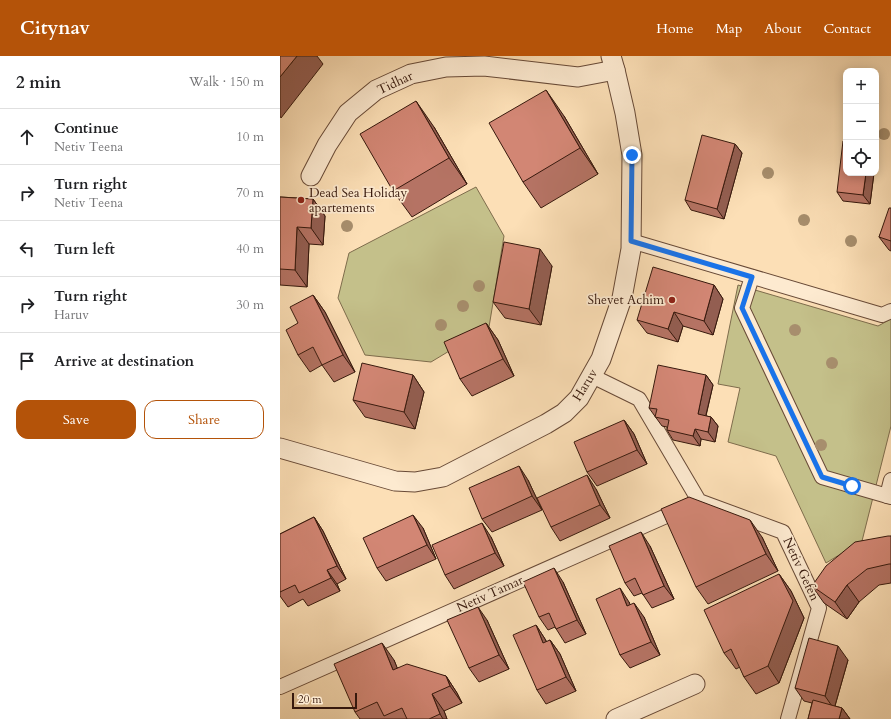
<!DOCTYPE html>
<meta charset="utf-8">
<style>
:root{--surface:#fff;--page:#f6f6f6;--text:#202124;--muted:#757577;--line:#e0e0e0;--accent:#b45309}
body{margin:0;font-family:Cardo,serif;background:var(--page);color:var(--text)}
.controls{position:absolute;right:12px;top:12px;display:grid;overflow:hidden;border-radius:8px;box-shadow:0 2px 10px #0003}
.controls button{width:36px;height:36px;display:grid;place-items:center;padding:0;border:0;border-bottom:1px solid var(--line);background:var(--surface);color:var(--text);font:20px sans-serif}
.scale{position:absolute;left:12px;bottom:10px;width:65px;box-sizing:border-box;padding-left:4px;border:2px solid #37190d;border-top:0;font-size:11px;line-height:14px;white-space:nowrap;color:#37190d;-webkit-text-stroke:3px #fdead0;paint-order:stroke}
.stop{position:absolute;width:12px;height:12px;margin:-9px;border:3px solid #1a73e8;border-radius:50%;background:#fff}
.stop.end{background:#1a73e8;border-color:#fff;box-shadow:0 1px 4px #0008}
.list{margin:0;padding:0;list-style:none}
h2{display:flex;justify-content:space-between;align-items:center;height:52px;margin:0;padding:0 16px;font-size:17px}
h2 small{font-size:13px;font-weight:400;color:var(--muted)}
.list li{display:grid;grid-template-columns:26px 1fr auto;gap:12px;align-items:center;box-sizing:border-box;height:56px;padding:0 16px;border-top:1px solid var(--line)}
.list b{display:block;font-size:15px;white-space:nowrap}
.list p{margin:0;font-size:13px;white-space:nowrap;color:var(--muted)}
.list em{font-size:13px;font-style:normal;color:var(--muted)}
.actions{display:flex;gap:8px;padding:12px 16px}
.actions a{flex:1;padding:9px 0;border:1px solid var(--accent);border-radius:12px;text-align:center;font-size:14px;color:var(--accent)}
.actions .main{background:var(--accent);color:#fff}
.icon{flex:none;width:22px;height:22px;fill:none;stroke:currentColor;stroke-width:2;stroke-linecap:round;stroke-linejoin:round}
.map{position:relative;flex:none;width:611px;height:663px;overflow:hidden}
header{display:flex;align-items:center;gap:24px;box-sizing:border-box;height:56px;padding:0 20px;background:var(--accent);color:#fff}
header strong{font-size:19px}
nav{display:flex;gap:22px;margin-inline-start:auto;font-size:14px}
main{display:flex}
aside{flex:1;background:var(--surface)}
.map>svg:first-child{display:block}
</style>
<header>
<strong>Citynav</strong>
<nav><a>Home</a><a>Map</a><a>About</a><a>Contact</a></nav>
</header>
<main>
<aside>
<h2>2 min<small>Walk · 150 m</small></h2>
<ul class="list">
<li><svg class="icon" aria-label="ahead" viewBox="0 0 24 24"><path d="M12 20V5M6 11l6-6 6 6"/></svg><div><b>Continue</b><p>Netiv Teena</p></div><em>10 m</em></li>
<li><svg class="icon" aria-label="right" viewBox="0 0 24 24"><path d="M7 20v-9h11M14 6l5 5-5 5"/></svg><div><b>Turn right</b><p>Netiv Teena</p></div><em>70 m</em></li>
<li><svg class="icon" aria-label="left" viewBox="0 0 24 24"><path d="M17 20v-9H6M10 6l-5 5 5 5"/></svg><div><b>Turn left</b></div><em>40 m</em></li>
<li><svg class="icon" aria-label="right" viewBox="0 0 24 24"><path d="M7 20v-9h11M14 6l5 5-5 5"/></svg><div><b>Turn right</b><p>Haruv</p></div><em>30 m</em></li>
<li><svg class="icon" aria-label="arrive" viewBox="0 0 24 24"><path d="M6 21V4h12l-3 4 3 4H6"/></svg><div><b>Arrive at destination</b></div></li>
</ul>
<div class="actions"><a class="main">Save</a><a>Share</a></div>
</aside>
<div class="map">
<svg width="611" height="663" viewBox="0 0 611 663">
<rect width="100%" height="100%" fill="#fcdfb6"/>
<filter id="stains"><feTurbulence type="fractalNoise" baseFrequency=".005" numOctaves="4"/><feColorMatrix values="0 0 0 0 .2 0 0 0 0 .09 0 0 0 0 .02 0 0 0 .5 -.17"/></filter>
<radialGradient id="worn" r=".72"><stop offset=".6" stop-color="#630" stop-opacity="0"/><stop offset="1" stop-color="#630" stop-opacity=".3"/></radialGradient>
<g fill="#c4c08a" stroke="#7e6c4c">
<polygon points="196,131 224,180 209,271 151,306 85,299 58,242 69,197"/>
<polygon points="458,229 598,270 611,263 611,370 582,485 546,507 496,400 448,386 460,332 438,328"/>
</g>
<g fill="none" stroke-linecap="round" stroke-linejoin="round">
<g stroke="#684a37" stroke-width="16">
<g id="pedestrian">
<polyline points="351,185 602,259 611,255"/>
<polyline points="472,221 462,252 542,421 611,441"/>
<polyline points="312,320 359,343 419,445 503,476 539,552 508,663"/>
<polyline points="607,440 611,424"/>
<polyline points="0,631 402,453"/>
</g>
</g>
<g stroke="#684a37" stroke-width="21">
<g id="minor">
<polyline points="31,120 47,89 68,57 96,34 131,18 166,11 204,10 298,21 335,14"/>
<polyline points="0,392 115,425 135,426 163,421 266,368 284,357 299,342 321,303 342,242 351,193 352,99 345,57 335,14 331,0"/>
<polyline points="336,663 415,628"/>
</g>
</g>
<use href="#pedestrian" stroke="#fdead0" stroke-width="14"/>
<use href="#minor" stroke="#fdead0" stroke-width="19"/>
</g>
<g fill="#a78e6d">
<circle cx="604" cy="78" r="6"/>
<circle cx="488" cy="117" r="6"/>
<circle cx="524" cy="164" r="6"/>
<circle cx="67" cy="170" r="6"/>
<circle cx="571" cy="185" r="6"/>
<circle cx="199" cy="230" r="6"/>
<circle cx="183" cy="250" r="6"/>
<circle cx="161" cy="269" r="6"/>
<circle cx="515" cy="274" r="6"/>
<circle cx="552" cy="307" r="6"/>
<circle cx="541" cy="389" r="6"/>
</g>
<g fill="#b57364" stroke="#37190d">
<polygon points="284,60 318,118 261,152 243,126"/>
<polygon points="154,71 187,128 132,161 113,135"/>
<polygon points="455,88 462,97 444,163 411,154 405,144"/>
<polygon points="594,117 590,148 563,145 557,136"/>
<polygon points="0,141 33,143 45,160 43,189 29,188 27,231 0,229"/>
<polygon points="611,152 611,195 609,194 599,181"/>
<polygon points="272,210 261,269 225,262 213,246"/>
<polygon points="434,229 443,243 433,279 403,270 398,286 367,277 357,264"/>
<polygon points="33,239 45,256 75,316 54,326 42,309 30,316 18,299 18,267"/>
<polygon points="206,267 218,284 234,320 192,340 180,323"/>
<polygon points="133,319 144,336 135,373 85,361 73,344"/>
<polygon points="426,319 433,329 426,360 431,361 438,370 435,386 421,383 420,390 393,384 387,374 387,371 382,370 369,352"/>
<polygon points="344,364 354,378 367,408 317,430 307,416"/>
<polygon points="248,424 262,454 212,476 202,463"/>
<polygon points="316,433 330,462 280,485 271,471"/>
<polygon points="34,461 43,475 66,523 57,528 60,535 28,550 23,543 8,551 0,540 0,478"/>
<polygon points="143,472 156,503 106,525 97,512"/>
<polygon points="611,480 611,527 599,529 579,546 567,563 544,547 532,530"/>
<polygon points="211,481 224,510 174,533 165,519"/>
<polygon points="482,481 498,515 428,548 416,531"/>
<polygon points="370,490 394,543 372,552 362,537 354,540 345,527"/>
<polygon points="499,518 511,535 524,562 499,627 476,638 464,621 460,611 456,613 444,597"/>
<polygon points="283,526 306,578 285,587 275,571 268,574 259,561"/>
<polygon points="349,546 350,549 364,561 380,599 350,612 340,599"/>
<polygon points="207,564 229,613 199,626 189,612"/>
<polygon points="256,569 265,583 267,586 270,584 280,598 296,635 266,648 257,634"/>
<polygon points="114,604 117,612 166,620 177,637 182,647 164,655 167,663 80,663 75,656"/>
<polygon points="568,604 555,650 562,652 570,663 528,663 532,647 524,645 515,632"/>
</g>
<g fill="#935e51" stroke="#37190d">
<polygon points="17,0 37,0 43,8 1,62 0,60 0,21"/>
<polygon points="266,34 284,60 318,118 300,92"/>
<polygon points="136,45 154,71 187,128 169,102"/>
<polygon points="455,88 462,97 444,163 437,153"/>
<polygon points="586,117 594,117 590,148 583,139"/>
<polygon points="33,143 45,160 43,189 31,172"/>
<polygon points="17,171 29,188 27,231 15,214"/>
<polygon points="260,193 272,210 261,269 249,253"/>
<polygon points="434,229 443,243 433,279 424,265"/>
<polygon points="33,239 45,256 75,316 63,299"/>
<polygon points="394,256 403,270 398,286 388,273"/>
<polygon points="206,267 218,284 234,320 223,303"/>
<polygon points="133,319 144,336 135,373 124,356"/>
<polygon points="426,319 433,329 424,367 418,358"/>
<polygon points="431,361 438,370 435,386 428,376"/>
<polygon points="344,364 354,378 367,408 357,394"/>
<polygon points="415,373 421,383 420,390 413,380"/>
<polygon points="239,410 248,424 262,454 252,440"/>
<polygon points="307,419 316,433 330,462 320,449"/>
<polygon points="133,459 143,472 156,503 147,489"/>
<polygon points="34,461 43,475 66,523 57,510"/>
<polygon points="470,464 482,481 498,515 486,498"/>
<polygon points="202,467 211,481 224,510 215,497"/>
<polygon points="361,476 370,490 394,543 384,530"/>
<polygon points="274,512 283,526 306,578 297,564"/>
<polygon points="47,514 57,528 60,535 51,522"/>
<polygon points="499,518 511,535 524,562 499,627 488,610"/>
<polygon points="567,529 579,546 567,563 555,546"/>
<polygon points="340,532 349,546 357,564 347,550"/>
<polygon points="354,547 364,561 380,599 371,586"/>
<polygon points="198,551 207,564 229,613 219,599"/>
<polygon points="256,569 265,583 273,601 263,587"/>
<polygon points="270,584 280,598 296,635 286,621"/>
<polygon points="102,587 114,604 125,631 113,614"/>
<polygon points="558,590 568,604 554,653 545,640"/>
<polygon points="166,620 177,637 182,647 170,630"/>
<polygon points="152,638 164,655 167,663 163,663 160,658"/>
<polygon points="562,652 570,663 559,663"/>
</g>
<g fill="#d28674" stroke="#37190d">
<polygon points="0,0 17,0 0,21"/>
<polygon points="266,34 300,92 243,126 209,67"/>
<polygon points="136,45 169,102 113,135 80,78"/>
<polygon points="422,79 455,88 437,153 405,144"/>
<polygon points="563,85 566,85 566,117 586,117 583,139 557,136"/>
<polygon points="0,141 33,143 31,172 17,171 15,214 0,213"/>
<polygon points="609,152 611,152 611,185 599,181"/>
<polygon points="224,186 260,193 249,253 213,246"/>
<polygon points="373,211 434,229 424,265 394,256 388,273 357,264"/>
<polygon points="33,239 63,299 42,309 33,291 18,299 6,274 18,267 10,251"/>
<polygon points="206,267 223,303 180,323 164,286"/>
<polygon points="82,307 133,319 124,356 73,344"/>
<polygon points="378,309 426,319 418,358 431,361 428,376 415,373 413,380 387,374 389,364 375,361 377,353 369,352"/>
<polygon points="344,364 357,394 307,416 294,386"/>
<polygon points="239,410 252,440 202,463 189,432"/>
<polygon points="307,419 320,449 271,471 257,442"/>
<polygon points="409,441 470,464 486,498 416,531 381,453"/>
<polygon points="133,459 147,489 97,512 83,482"/>
<polygon points="34,461 57,510 47,514 51,522 19,537 15,529 0,536 0,478"/>
<polygon points="202,467 215,497 165,519 152,489"/>
<polygon points="361,476 384,530 363,539 355,522 345,527 329,490"/>
<polygon points="608,480 611,480 611,508 609,508 587,513 567,529 555,546 532,530 546,510 575,486"/>
<polygon points="274,512 297,564 276,573 269,557 259,561 243,526"/>
<polygon points="499,518 513,545 488,610 464,621 451,593 444,597 424,554"/>
<polygon points="340,532 347,550 354,547 371,586 340,599 316,543"/>
<polygon points="198,551 219,599 189,612 167,564"/>
<polygon points="256,569 263,587 270,584 286,621 257,634 233,579"/>
<polygon points="529,582 558,590 545,640 515,632"/>
<polygon points="102,587 113,614 127,608 166,620 170,630 152,638 160,658 149,663 127,663 122,652 104,660 97,646 75,656 54,608"/>
<polygon points="533,644 562,652 559,663 528,663"/>
</g>
<g fill="none" stroke-linecap="round" stroke-linejoin="round">
<polyline stroke="#1a73e8" stroke-width="5" points="352,99 351,185 472,221 462,252 542,421 572,430"/>
</g>
<g fill="#8f2418" stroke="#fdead0" stroke-width="1.5">
<circle cx="21" cy="144" r="4"/>
<circle cx="392" cy="244" r="4"/>
</g>
<g text-anchor="middle" dominant-baseline="central" stroke-width="3.5" stroke-linejoin="round" paint-order="stroke">
<g font-size="13" fill="#37190d" stroke="#fdead0">
<text transform="translate(115 27) rotate(-25)">Tidhar</text>
<text transform="translate(305 329) rotate(-58)">Haruv</text>
<text transform="translate(521 513) rotate(65)">Netiv Gefen</text>
<text transform="translate(210 538) rotate(-24)">Netiv Tamar</text>
</g>
<g font-size="13" fill="#37190d" stroke="#fdead0" text-anchor="start">
<text x="29" y="137">Dead Sea Holiday<tspan x="29" dy="15">apartements</tspan></text>
<text x="384" y="244" text-anchor="end">Shevet Achim</text>
</g>
</g>
<rect width="100%" height="100%" filter="url(#stains)"/>
<rect width="100%" height="100%" fill="url(#worn)"/>
</svg>
<div class="controls">
<button>+</button>
<button>−</button>
<button><svg class="icon" aria-label="locate" viewBox="0 0 24 24"><circle cx="12" cy="12" r="6"/><path d="M12 2v4M12 18v4M2 12h4M18 12h4"/></svg></button>
</div>
<div class="scale">20 m</div>
<div class="stop" style="left:572px;top:430px"></div>
<div class="stop end" style="left:352px;top:99px"></div>
</div>
</main>
